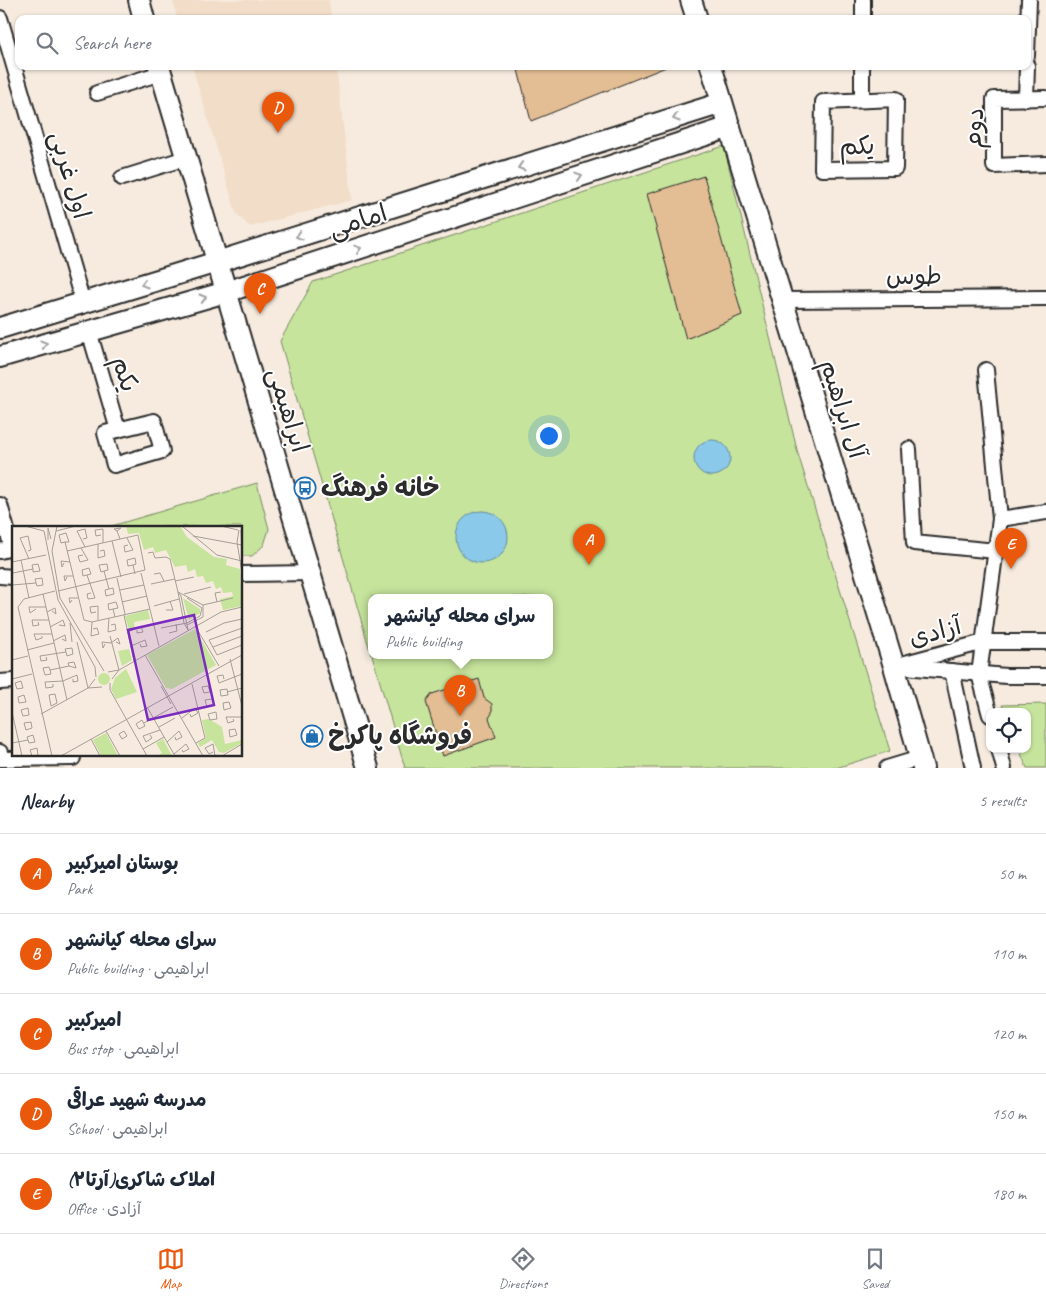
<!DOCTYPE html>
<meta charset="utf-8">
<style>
:root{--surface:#fff;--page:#f6f6f7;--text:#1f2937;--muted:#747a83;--line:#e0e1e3;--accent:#ea580c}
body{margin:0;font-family:Caveat,"Playpen Sans Arabic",sans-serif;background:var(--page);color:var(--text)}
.controls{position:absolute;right:15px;bottom:15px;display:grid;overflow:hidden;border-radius:10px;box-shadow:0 1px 4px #0004}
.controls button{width:45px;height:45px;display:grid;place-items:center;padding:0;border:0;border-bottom:1px solid var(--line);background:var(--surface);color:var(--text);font:25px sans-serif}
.you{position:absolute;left:548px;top:435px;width:18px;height:18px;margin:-12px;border:4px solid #fff;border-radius:50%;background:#1a73e8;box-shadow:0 0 0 8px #1a73e833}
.badge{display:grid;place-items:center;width:32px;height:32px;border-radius:50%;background:var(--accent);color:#fff;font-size:16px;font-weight:700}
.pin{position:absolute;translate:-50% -41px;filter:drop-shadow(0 1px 2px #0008)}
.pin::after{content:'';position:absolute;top:26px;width:18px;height:15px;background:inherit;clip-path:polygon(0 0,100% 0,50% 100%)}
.popup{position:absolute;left:368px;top:594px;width:185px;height:65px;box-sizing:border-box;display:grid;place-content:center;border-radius:10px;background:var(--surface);filter:drop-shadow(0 1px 4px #0005);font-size:16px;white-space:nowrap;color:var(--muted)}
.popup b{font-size:19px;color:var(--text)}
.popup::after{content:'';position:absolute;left:50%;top:100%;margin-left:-10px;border:10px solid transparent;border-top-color:var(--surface)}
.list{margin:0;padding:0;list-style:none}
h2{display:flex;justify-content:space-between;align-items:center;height:65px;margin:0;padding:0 20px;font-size:21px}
h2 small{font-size:16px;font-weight:400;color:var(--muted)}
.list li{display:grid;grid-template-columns:32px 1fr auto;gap:15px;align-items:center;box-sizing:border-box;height:80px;padding:0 20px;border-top:1px solid var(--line)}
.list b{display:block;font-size:19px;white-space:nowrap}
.list p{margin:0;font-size:16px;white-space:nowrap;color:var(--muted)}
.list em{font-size:16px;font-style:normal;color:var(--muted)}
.icon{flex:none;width:28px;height:28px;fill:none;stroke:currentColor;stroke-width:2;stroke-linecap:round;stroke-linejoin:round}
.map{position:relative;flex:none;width:1046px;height:768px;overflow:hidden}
.search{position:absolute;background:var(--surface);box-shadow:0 1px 4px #0004;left:15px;right:15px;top:15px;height:55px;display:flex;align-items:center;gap:12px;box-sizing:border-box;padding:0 18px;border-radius:10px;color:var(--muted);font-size:19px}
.sheet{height:465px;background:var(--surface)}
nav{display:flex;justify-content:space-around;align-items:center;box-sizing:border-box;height:70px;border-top:1px solid var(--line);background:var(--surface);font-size:14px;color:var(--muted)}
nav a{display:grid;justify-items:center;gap:2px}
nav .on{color:var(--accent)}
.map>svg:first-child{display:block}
</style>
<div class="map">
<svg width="1046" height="768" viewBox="0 0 1046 768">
<rect width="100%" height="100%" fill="#f7ebdf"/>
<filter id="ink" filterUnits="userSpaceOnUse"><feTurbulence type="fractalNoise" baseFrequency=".02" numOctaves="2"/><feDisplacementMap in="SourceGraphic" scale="10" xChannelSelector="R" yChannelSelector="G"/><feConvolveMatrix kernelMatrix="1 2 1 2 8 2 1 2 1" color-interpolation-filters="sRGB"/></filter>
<g filter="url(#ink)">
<g fill="#f1ddc8">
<polygon points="173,0 329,0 331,19 177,19"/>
<polygon points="192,66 336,66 352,200 250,227 236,213"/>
</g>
<g fill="#c6e49c" stroke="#788864">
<polygon points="724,146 798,454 890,751 836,768 405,768 372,655 549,655 549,597 371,597 371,654 280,341 313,282"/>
<polygon points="257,483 269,529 264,545 252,556 241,556 241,527 108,527"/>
<polygon points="1046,704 1046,768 1027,768 1019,749 1027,749 1027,712 1005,712 1002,705"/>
</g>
<g fill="#8ac9ea" stroke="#648a9e">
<circle cx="712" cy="458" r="18"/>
<circle cx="482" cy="537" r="26"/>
</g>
<g fill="#e3bd94" stroke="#2b2b2b">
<polygon points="517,66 666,66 666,67 531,121"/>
<polygon points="704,176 742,315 686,339 647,194"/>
<polygon points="479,679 484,698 492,704 492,713 489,718 496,737 443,756 426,702 432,694"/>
</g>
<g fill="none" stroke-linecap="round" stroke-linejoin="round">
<g stroke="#2b2b2b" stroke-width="18">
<g id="street">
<polyline points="0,18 83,303"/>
<polyline points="863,19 863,0"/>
<polyline points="1027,56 1029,0"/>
<polyline points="97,93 161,73"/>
<polyline points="1046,98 994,99 994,166 1046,164"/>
<polygon points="896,99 895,168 822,169 823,102"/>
<polyline points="1026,99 1027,66"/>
<polyline points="862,100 862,66"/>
<polyline points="122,178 186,158"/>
<polyline points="782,300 1046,298"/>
<polyline points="89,331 118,430"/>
<polyline points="986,370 1000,519 979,674 990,715"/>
<polygon points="154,421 162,451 114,465 105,433"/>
<polyline points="909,449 914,543 996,551"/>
<polyline points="0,505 12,548 0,551"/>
<polyline points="1000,519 1046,512"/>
<polyline points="241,574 310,573"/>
<polyline points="0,576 14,577"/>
<polyline points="894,666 984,642 1046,642"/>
<polyline points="905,667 1006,676 1046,676"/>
<polyline points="952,671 973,768"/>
<polyline points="0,682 14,681"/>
<polyline points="999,749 1004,768"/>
<polyline points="0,752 0,759 73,758 73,754"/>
<polyline points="887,768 920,758"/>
</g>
</g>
<g stroke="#2b2b2b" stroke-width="24">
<g id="secondary">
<polyline points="139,0 144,19"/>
<polyline points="691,0 697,19"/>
<polyline points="159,66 368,768"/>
<polyline points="711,66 894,666 923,768"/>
<polyline points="0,328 217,262 722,103"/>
<polyline points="0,357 226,292 730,127"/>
</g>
</g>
<use href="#street" stroke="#fff" stroke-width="14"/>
<use href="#secondary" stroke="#fff" stroke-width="20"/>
</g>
<defs><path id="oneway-chevron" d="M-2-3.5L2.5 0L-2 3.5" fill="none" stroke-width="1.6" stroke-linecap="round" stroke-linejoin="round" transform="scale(1.25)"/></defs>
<g stroke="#a0a0a0">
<use href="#oneway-chevron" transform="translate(676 118) rotate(163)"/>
<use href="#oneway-chevron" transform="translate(521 167) rotate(163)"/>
<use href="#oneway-chevron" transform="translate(579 176) rotate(-18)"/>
<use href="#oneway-chevron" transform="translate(299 236) rotate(163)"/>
<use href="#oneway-chevron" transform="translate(358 249) rotate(-18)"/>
<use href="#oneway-chevron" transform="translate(144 284) rotate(163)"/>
<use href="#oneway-chevron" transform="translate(203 298) rotate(-16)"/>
<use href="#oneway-chevron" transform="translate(44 344) rotate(-17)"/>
</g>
</g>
<defs>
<g id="bus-ring" transform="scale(1.125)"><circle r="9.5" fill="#fff" stroke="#1f6fb2" stroke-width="1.5"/><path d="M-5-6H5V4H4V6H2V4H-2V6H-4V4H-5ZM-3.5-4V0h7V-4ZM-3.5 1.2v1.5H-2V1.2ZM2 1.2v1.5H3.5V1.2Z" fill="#1f6fb2"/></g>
<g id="shop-ring" transform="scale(1.125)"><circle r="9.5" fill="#fff" stroke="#1f6fb2" stroke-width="1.5"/><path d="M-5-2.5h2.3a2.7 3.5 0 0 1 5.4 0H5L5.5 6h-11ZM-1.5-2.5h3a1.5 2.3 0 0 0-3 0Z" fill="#1f6fb2"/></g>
</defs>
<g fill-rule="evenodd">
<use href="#bus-ring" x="305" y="488"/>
<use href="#shop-ring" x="312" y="736"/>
</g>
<g text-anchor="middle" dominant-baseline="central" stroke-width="4" stroke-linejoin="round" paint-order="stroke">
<g font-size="25" fill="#2b2b2b" stroke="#fff">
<text transform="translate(974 128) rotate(-86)">دوم</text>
<text transform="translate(857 146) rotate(-1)">یکم</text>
<text transform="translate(70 175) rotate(74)">اول غربی</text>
<text transform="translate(358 221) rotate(-18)">امامی</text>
<text x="914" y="276">طوس</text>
<text transform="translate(125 374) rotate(74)">یکم</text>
<text transform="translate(843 409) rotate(73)">آل ابراهیم</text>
<text transform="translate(288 410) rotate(73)">ابراهیمی</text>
<text transform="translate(935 632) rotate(-15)">آزادی</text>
</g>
<g font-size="25" font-weight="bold" fill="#2b2b2b" stroke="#fff" text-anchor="start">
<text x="321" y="488">خانه فرهنگ</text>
<text x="328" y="736">فروشگاه پاکرخ</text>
</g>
</g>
<g transform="translate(12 526)">
<rect width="230" height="230" fill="#f7ebdf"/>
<path d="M114 0H168L175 11 202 31 215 33 214 39 228 43 230 80 211 84 208 73 221 70 220 66 211 67 209 61 204 63 201 55 194 57 191 50 185 51 183 43 176 46 174 39 163 41 154 24 143 27 141 21 132 24 127 7 116 8ZM171 72 188 83V87L177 94ZM136 84 138 93 122 96 123 103 117 104 113 90ZM183 103 204 139 160 163 154 162 135 129ZM117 123 120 134 110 140 106 125ZM114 143 125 166 104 173 99 163 103 152ZM86 153a6 6 0 1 1 12 0a6 6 0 1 1-12 0ZM197 193 210 201 213 218 230 214V217L212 227 207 226 200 214 188 221 186 217 194 212 190 194ZM94 207 106 230H89L81 214ZM151 213 160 230H145L150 227 144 217Z" fill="#c6e49c"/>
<path fill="none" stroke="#a59e97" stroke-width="1" d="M13 0 32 5 46 74 83 141 84 151M45 0 40 25 48 72 92 145M170 0 205 29 230 35M209 0 226 4M227 4 225 16 230 47M229 4 230 26M44 5 64 0M105 5 102 3 109 2 105 5 108 13M89 9 84 10 83 4 91 3V17M181 10 230 19M115 12 121 24 113 26 112 20 116 19M71 13 75 12 73 3 65 5 73 21M36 14V2L39 13M100 15 109 51M53 16 49 17 47 9 54 7 57 16H53L72 94 80 96 138 83M86 18V32L93 30 92 24 88 25M69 22 76 34 68 36 66 30 71 29M16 25 19 24 16 10 8 12 17 33M136 27 141 26 143 32 154 31 158 33 166 66 191 79V91L175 99M9 34 17 72M0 36 34 29M52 37 50 41 49 35 58 36M121 39 124 38 123 32 115 34 116 40 121 39 123 48M92 45 89 46 87 39 95 38 96 44 92 45 97 63 101 62 102 68 94 70 93 64 97 63M1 47 21 43 20 39 26 38 28 45 21 46V43M129 47 147 120M142 48 148 47 152 55M75 49 71 50 70 44 77 42 79 48 75 49 83 72 76 73 75 68 79 67M55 51 53 55 52 50H61M105 52 113 88M163 55 182 51M139 58 163 53M0 59 24 57 23 53 30 52 31 59 25 60 24 57M108 64 132 59M46 65 133 44 126 9 55 25M166 66 169 70 176 104 172 97ZM31 68 55 174M172 68 199 61M60 74 58 77 57 72H66M110 76 135 70M205 76 203 67 209 66M191 79 221 72M142 80 167 73M24 83 18 87 17 81H34M101 83 97 84 96 78 104 76 106 82 101 83 103 91M154 84H161L158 75M35 86 43 82 44 88 40 85M84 86 79 87 78 81 86 80V94M112 89 122 135M97 92 96 106 104 104 103 98 99 99M26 96 27 99 21 100 20 94H37M80 96 79 110 87 108 85 102 81 103M58 97 60 116M183 100 207 140M38 101 51 94 53 100 47 99M149 102 175 97 188 90 190 82 175 72M230 102 197 114 205 129 230 119M116 106 129 100 131 106 125 107V104M194 106 212 97 230 93M157 107 165 105 164 98M30 110V112L24 114 22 108H40M98 110 107 144M41 115 53 109 54 115 50 113M99 117 106 112 108 118 104 116M93 118 91 122 90 116 99 117M119 120 133 114 135 120 129 121 128 118M201 121 230 110M15 124 42 117M133 129 191 230M34 131 35 134 29 135 28 130 54 126 53 123 60 122 61 128 55 130 54 126M218 133 230 180M0 134 16 130M38 144 39 148 33 149 31 142 37 141 38 144 57 140 56 137 62 136 64 142 57 140M107 144 209 86 230 81M96 146 107 144 100 153M0 153 20 148M83 153 76 162 90 161M212 153 211 149 205 150 207 157 230 148M9 155 11 162 5 163 3 157ZM98 157V164L135 230M41 158V161L34 162 33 156 51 155 65 149 66 155 61 156V153M180 158 193 212 184 217M149 160 159 178M196 160 198 166 192 167 190 161ZM215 163 216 169 209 170 208 164ZM215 166 230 162M43 168 45 177 39 180 37 169ZM12 169 14 176 7 177 6 171ZM200 173 202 179 195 181 193 174ZM217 176 219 182 212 184 211 177ZM135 181 163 230M16 182 17 189 11 190 9 184ZM0 186 10 230M204 186 205 193 198 194 196 188ZM29 188 76 162 65 116M170 192 183 182 186 187 179 191 178 188M221 193 222 195 216 197 214 191H230M130 194 133 200 127 203 124 198ZM19 196 20 202 14 204 12 197ZM132 197 161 181M147 201 163 192M223 203 225 209 218 211 217 204ZM94 205 108 230M112 205 115 210 110 213 107 208ZM21 209 23 216 17 217 15 211ZM138 209 140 212 134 216 131 210 148 204M79 213 88 230M155 216 167 205 170 211 164 214 163 211M0 217 16 214M131 223 152 211M201 226 197 228 193 222 201 218 203 230M162 228 174 218 177 223 171 226 170 224M20 230 18 224 25 222 26 229 23 230M40 230 6 81 12 73 43 65M49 230 230 129M210 230 230 218"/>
<path fill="#7b2cbf" fill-opacity="0.15" stroke="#7b2cbf" stroke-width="2.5" d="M182 89 202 179 136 194 116 104Z"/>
<rect width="230" height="230" fill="none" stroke="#2b2b2b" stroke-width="2.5"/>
</g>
</svg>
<div class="controls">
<button><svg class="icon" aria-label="locate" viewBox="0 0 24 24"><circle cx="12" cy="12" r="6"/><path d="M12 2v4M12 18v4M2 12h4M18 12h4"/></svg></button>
</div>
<div class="you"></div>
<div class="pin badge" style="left:589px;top:565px">A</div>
<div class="pin badge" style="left:460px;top:716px">B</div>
<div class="popup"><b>سرای محله کیانشهر</b>Public building</div>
<div class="pin badge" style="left:260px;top:314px">C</div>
<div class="pin badge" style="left:278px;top:133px">D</div>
<div class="pin badge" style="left:1011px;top:569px">E</div>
<div class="search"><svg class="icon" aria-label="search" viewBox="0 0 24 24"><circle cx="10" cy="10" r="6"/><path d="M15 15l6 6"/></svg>Search here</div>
</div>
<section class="sheet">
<h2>Nearby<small>5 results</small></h2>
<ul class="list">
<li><span class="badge">A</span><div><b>بوستان امیرکبیر</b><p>Park</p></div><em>50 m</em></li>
<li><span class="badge">B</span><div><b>سرای محله کیانشهر</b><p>Public building · ابراهیمی</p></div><em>110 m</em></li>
<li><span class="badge">C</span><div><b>امیرکبیر</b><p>Bus stop · ابراهیمی</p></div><em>120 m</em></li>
<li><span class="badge">D</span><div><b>مدرسه شهید عراقی</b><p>School · ابراهیمی</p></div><em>150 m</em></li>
<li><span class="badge">E</span><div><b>املاک شاکری(آرتا۲)</b><p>Office · آزادی</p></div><em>180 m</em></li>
</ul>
</section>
<nav>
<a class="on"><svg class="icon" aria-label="map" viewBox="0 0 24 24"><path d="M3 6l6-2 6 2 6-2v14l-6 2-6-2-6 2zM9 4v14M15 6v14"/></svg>Map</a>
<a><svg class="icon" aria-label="directions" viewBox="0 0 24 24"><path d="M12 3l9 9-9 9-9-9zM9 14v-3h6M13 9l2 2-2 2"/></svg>Directions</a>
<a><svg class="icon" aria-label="saved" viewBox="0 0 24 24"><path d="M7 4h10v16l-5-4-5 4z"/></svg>Saved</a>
</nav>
